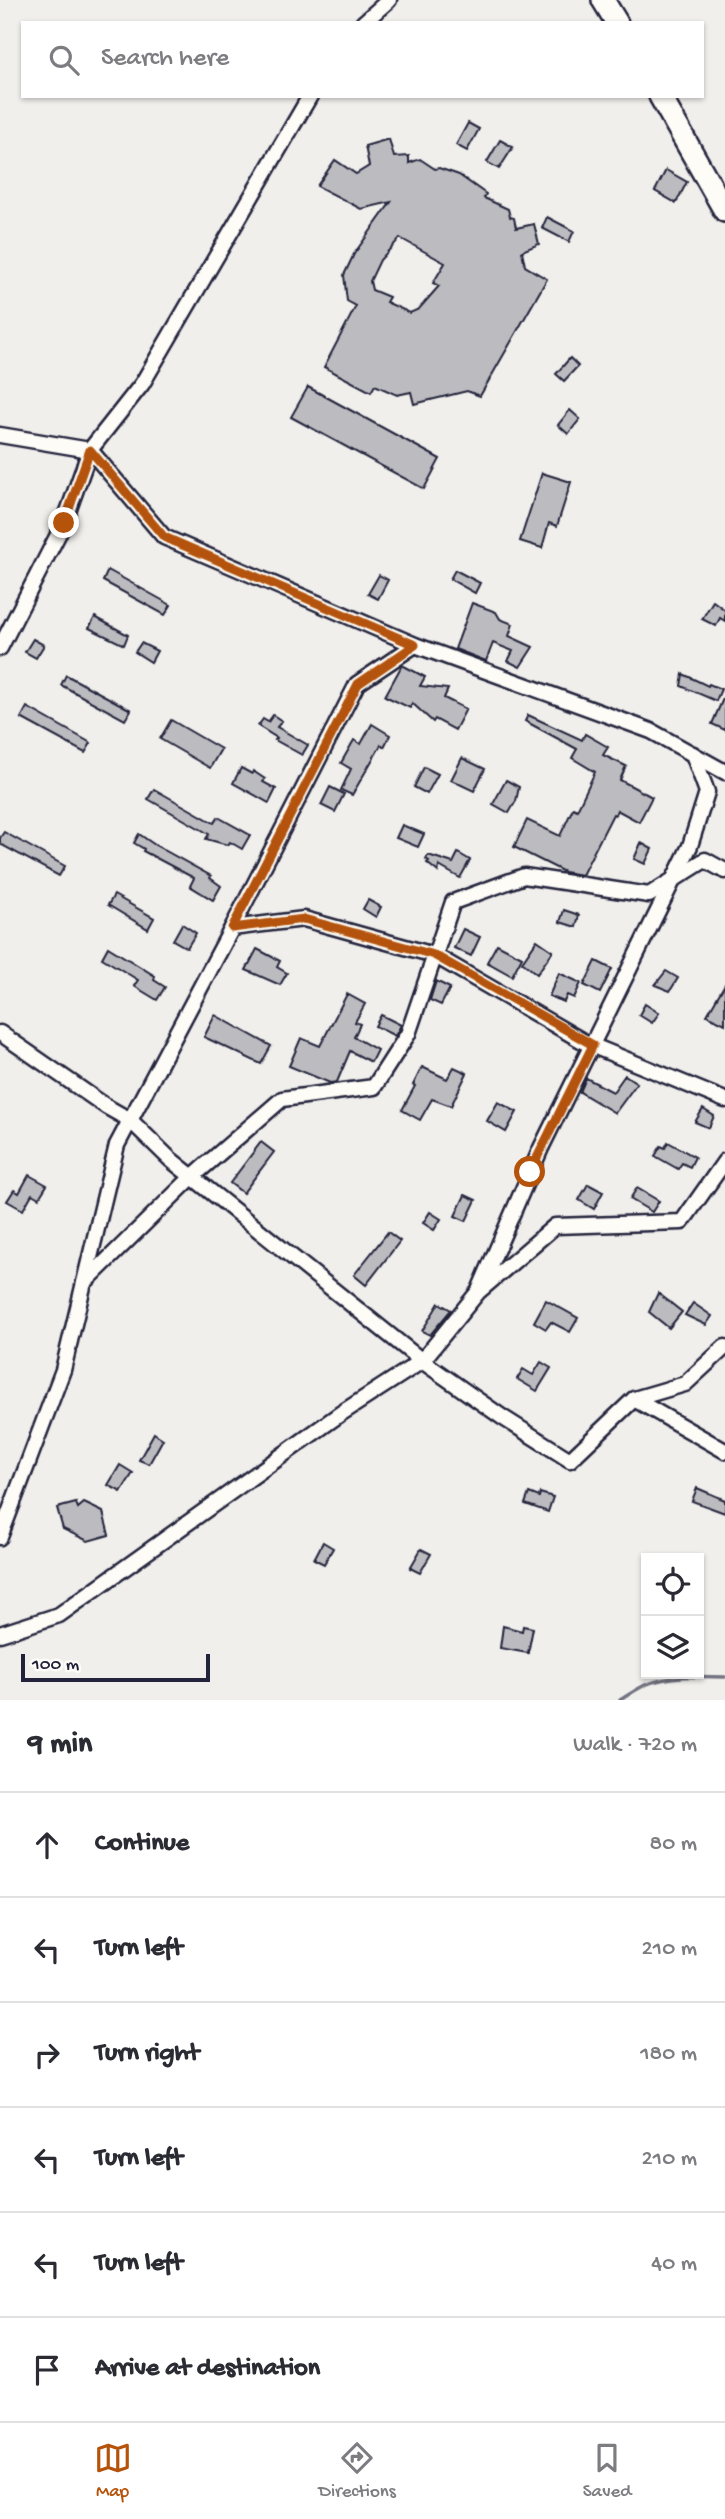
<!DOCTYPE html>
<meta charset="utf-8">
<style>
:root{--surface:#fff;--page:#f2f2f3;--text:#2b2b33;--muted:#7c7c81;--line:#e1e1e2;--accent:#b45309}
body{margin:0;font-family:"Gochi Hand",sans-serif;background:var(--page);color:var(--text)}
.controls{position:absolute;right:21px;bottom:21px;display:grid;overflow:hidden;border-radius:0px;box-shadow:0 2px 5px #0004}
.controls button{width:63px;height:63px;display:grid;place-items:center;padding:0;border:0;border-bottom:2px solid var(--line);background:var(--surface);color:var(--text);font:35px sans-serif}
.scale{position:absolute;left:21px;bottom:18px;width:189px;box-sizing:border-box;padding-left:7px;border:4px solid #22223b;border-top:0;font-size:19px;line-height:24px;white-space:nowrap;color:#22223b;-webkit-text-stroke:5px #fdfcf7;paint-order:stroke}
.stop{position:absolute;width:21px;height:21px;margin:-16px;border:5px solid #b45309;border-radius:50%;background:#fff}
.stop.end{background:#b45309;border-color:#fff;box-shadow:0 2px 7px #0008}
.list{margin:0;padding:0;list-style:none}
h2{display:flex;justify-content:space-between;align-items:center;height:91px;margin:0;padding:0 28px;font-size:30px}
h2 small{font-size:23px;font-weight:400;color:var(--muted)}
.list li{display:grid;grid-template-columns:46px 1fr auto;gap:21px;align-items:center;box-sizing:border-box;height:105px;padding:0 28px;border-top:2px solid var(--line)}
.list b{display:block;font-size:26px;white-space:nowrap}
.list em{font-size:23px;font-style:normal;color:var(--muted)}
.icon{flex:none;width:38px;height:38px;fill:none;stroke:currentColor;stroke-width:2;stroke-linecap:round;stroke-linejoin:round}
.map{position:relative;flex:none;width:725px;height:1700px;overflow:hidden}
.search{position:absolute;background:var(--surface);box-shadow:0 2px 5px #0004;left:21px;right:21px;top:21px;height:77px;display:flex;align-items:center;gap:18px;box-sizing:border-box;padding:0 24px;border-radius:0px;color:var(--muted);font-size:26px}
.sheet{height:721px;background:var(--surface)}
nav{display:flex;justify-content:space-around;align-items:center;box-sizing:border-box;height:98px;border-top:2px solid var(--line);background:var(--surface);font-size:19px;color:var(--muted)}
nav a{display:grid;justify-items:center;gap:4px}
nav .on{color:var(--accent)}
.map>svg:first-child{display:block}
</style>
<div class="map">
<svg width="725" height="1700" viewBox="0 0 725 1700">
<rect width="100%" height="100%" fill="#f0efec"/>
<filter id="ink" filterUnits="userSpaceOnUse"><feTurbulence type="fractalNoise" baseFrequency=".0143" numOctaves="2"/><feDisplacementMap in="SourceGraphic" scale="14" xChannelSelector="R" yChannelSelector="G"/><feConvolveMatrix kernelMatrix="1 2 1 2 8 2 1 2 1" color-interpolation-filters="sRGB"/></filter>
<g filter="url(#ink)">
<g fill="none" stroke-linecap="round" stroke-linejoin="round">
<path stroke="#737381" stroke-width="3.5" d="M620 1700C628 1695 637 1689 645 1685 669 1675 700 1676 725 1677"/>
</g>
<g fill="#bcbcc0" stroke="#22223b" stroke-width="2" fill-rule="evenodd">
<polygon points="468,123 479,129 467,151 456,145"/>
<path d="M389 139 394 157 409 156V163L420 159 435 169 439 168 459 175 486 194 484 198 508 209 510 217 514 218 516 228 534 224 539 244 522 251 525 266 547 279 480 396 467 391 414 404 411 392 397 395 375 385 371 392 324 367 356 306 347 301 344 275 354 254 391 202 361 209 317 186 335 160 356 174 369 166 365 146ZM400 238 445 263 433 283 439 286 419 309 410 313 386 302 389 297 372 290 370 281 380 260Z"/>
<polygon points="500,140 513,147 499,169 487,162"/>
<polygon points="666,170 687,182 676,203 655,191"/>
<polygon points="547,217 574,231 569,242 542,228"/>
<polygon points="570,358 578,366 564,381 556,374"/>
<polygon points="308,387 440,459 424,489 291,417"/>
<polygon points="570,410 580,419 568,434 558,425"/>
<polygon points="542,473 571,482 557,526 549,523 542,548 520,541"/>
<polygon points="108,570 171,605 165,615 103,581"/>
<polygon points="455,570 480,583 475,593 450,579"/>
<polygon points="379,575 388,580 378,599 368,594"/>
<polygon points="713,601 725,610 725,621 720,618 716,626 702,619"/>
<polygon points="472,603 496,612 500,619 513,624 509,636 533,647 520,667 508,661 513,651 493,643 486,661 455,649"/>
<polygon points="95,617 128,635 124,645 89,628"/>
<polygon points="33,639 44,645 36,658 25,652"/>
<polygon points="141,643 157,651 151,662 135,652"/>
<polygon points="402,665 425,677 420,686 448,689 444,698 466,709 455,730 435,719 433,722 412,703 410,708 385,696"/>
<polygon points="683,674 708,686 709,684 721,689 716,701 681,686"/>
<polygon points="66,675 131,710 125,720 61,685"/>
<polygon points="725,694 725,730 712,724"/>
<polygon points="27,707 91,743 85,753 21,718"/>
<polygon points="273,715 282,721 277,727 308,745 302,755 275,740 277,738 258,726 263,719 268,722"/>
<polygon points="528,715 582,740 585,734 608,747 603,755 626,766 620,780 652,797 639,822 617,810 615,815 613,814 582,875 564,872 514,847 527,820 560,836 573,808 577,810 595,772 572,758 577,749 525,721"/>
<polygon points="171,720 221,749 210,768 160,739"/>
<polygon points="372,724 390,735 384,747 381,745 352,795 341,790 351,769 341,763 354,740 361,744"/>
<polygon points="462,758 485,769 474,791 451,780"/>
<polygon points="424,767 438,774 427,794 414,787"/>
<polygon points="241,768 252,774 253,771 265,779 263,782 276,789 269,803 233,783"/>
<polygon points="506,780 519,787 516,801 509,813 493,804"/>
<polygon points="330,787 344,794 335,812 321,805"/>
<polygon points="154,789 214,823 218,817 250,835 242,849 230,842 228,845 206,839 209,834 148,799"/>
<polygon points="402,825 424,834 418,847 396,838"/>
<polygon points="4,832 65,866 59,876 0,844 0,838"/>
<polygon points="139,834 155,845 211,876 210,878 221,886 213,900 190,886 194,878 143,851 144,849 134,843"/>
<polygon points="641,843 652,849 645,864 634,859"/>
<polygon points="458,853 470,860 460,878 439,866 438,872 427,863 429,861 426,859 428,855 453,863"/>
<polygon points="114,895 154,918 148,929 108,905"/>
<polygon points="368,900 381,907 376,917 363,909"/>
<polygon points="564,910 579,915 576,927 560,922"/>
<polygon points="182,924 196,933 187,948 173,940"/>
<polygon points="463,929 480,937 471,956 454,948"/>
<polygon points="537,940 553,951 537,974 522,962"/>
<polygon points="497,944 522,957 512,976 487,962"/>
<polygon points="108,947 155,976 154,980 165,987 157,1000 134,986 138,980 102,958"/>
<polygon points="257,949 280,961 277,967 287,973 280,985 246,970"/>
<polygon points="596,961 612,969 600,993 584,985"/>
<polygon points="666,971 678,978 670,991 655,985"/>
<polygon points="559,973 581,983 574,998 567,995 564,1002 549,996"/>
<polygon points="436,981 450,988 441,1005 430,1000"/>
<polygon points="725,984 725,1024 707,1015"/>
<polygon points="347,994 365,1004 355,1022 360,1024 354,1037 377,1050 371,1062 350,1051 337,1082 330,1083 289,1066 301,1038 320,1046"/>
<polygon points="645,1004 659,1013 652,1023 639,1015"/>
<polygon points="215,1015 271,1046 261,1064 204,1037"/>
<polygon points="381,1015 401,1025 395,1036 375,1026"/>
<polygon points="422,1067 447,1079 454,1067 467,1073 451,1106 432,1099 420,1120 402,1110 415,1086 413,1085"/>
<polygon points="625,1075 637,1083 615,1113 580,1092 586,1078 613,1092"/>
<polygon points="498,1102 517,1112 506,1132 487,1121"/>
<polygon points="703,1109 714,1116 709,1128 695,1122"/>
<polygon points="261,1142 274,1152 243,1193 230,1183"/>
<polygon points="668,1142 695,1157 690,1167 682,1163 678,1169 655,1156 661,1146 665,1148"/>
<polygon points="29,1175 47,1185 39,1198 32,1194 23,1210 7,1201 14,1190 19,1193"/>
<polygon points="588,1184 603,1192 594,1209 579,1200"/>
<polygon points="637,1188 659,1201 652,1212 630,1199"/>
<polygon points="465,1195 476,1200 466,1221 455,1216"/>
<polygon points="430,1212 441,1219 434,1230 423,1223"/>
<polygon points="388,1232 400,1241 366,1285 354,1275"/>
<polygon points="658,1293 682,1312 669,1328 649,1312"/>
<polygon points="546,1300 578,1318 570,1332 551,1322 546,1329 534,1322"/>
<polygon points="439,1303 451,1310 430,1335 422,1331"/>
<polygon points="693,1303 712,1316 706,1325 685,1315"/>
<polygon points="541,1362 551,1368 537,1391 517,1379 523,1369 533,1375"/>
<polygon points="154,1433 163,1439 149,1464 139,1460"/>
<polygon points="120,1465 133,1473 121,1492 108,1485"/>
<polygon points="697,1488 725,1500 725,1513 692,1501"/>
<polygon points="529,1493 539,1497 540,1493 553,1497 548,1512 525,1504"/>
<polygon points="76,1503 78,1508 84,1503 103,1512 109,1535 88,1541 63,1529 57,1508"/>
<polygon points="323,1542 333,1548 324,1564 314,1559"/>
<polygon points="421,1549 431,1554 420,1573 410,1568"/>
<polygon points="503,1626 522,1631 523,1626 533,1628 528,1653 500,1648"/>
</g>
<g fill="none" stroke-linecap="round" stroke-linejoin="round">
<g stroke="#22223b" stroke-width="19">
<g id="street">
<polyline points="363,23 389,0"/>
<polyline points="0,435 90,450 142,384 310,96"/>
<polyline points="90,450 164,537 415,645 651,731 725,772"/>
<polyline points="0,648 64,523 90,450"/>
<polyline points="232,928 357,684 415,645"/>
<polyline points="0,1033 107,1107 130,1120 170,1159 422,1361 502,1417 570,1460 634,1399 685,1384 725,1347"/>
<polyline points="84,1283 192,1177 282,1099 374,1087 408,1034 453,902 524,876 649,895 705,860 725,871"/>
<polyline points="480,1288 541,1148 690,846 707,792 693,754"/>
<polyline points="634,1399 725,1451"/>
<polyline points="0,1537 63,1370 117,1145 232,928 304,919 434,955 586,1043 725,1100"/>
<polyline points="0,1634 59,1615 340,1414 422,1361 478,1292 555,1226 682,1222 725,1161"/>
</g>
</g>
<g stroke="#22223b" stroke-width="26">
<g id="primary">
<polyline points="603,0 617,23"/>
<polyline points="660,96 725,211"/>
</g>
</g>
<use href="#street" stroke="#fdfcf7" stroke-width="14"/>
<use href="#primary" stroke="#fdfcf7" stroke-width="21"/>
</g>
</g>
<g fill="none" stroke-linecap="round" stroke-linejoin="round" filter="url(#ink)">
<polyline stroke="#b45309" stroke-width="9" points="64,523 90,450 164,537 415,645 358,684 232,928 304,919 434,955 593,1045 530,1172"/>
</g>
</svg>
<div class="controls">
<button><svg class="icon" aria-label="locate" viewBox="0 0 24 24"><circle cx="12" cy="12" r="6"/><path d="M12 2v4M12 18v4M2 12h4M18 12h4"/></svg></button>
<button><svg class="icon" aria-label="layers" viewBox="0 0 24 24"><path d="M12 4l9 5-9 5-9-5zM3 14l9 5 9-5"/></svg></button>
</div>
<div class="scale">100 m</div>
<div class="stop" style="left:530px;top:1172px"></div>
<div class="stop end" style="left:64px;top:523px"></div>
<div class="search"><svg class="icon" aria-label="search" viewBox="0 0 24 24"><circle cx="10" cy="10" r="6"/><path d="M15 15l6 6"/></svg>Search here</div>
</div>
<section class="sheet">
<h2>9 min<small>Walk · 720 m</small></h2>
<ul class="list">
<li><svg class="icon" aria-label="ahead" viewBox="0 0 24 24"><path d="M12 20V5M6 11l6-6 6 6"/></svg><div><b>Continue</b></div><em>80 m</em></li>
<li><svg class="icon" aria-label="left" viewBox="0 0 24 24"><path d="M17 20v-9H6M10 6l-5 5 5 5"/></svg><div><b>Turn left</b></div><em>210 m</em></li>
<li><svg class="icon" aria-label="right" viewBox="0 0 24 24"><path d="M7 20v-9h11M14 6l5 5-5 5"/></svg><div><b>Turn right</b></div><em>180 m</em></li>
<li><svg class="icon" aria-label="left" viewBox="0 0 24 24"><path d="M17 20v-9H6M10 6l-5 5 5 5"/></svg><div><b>Turn left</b></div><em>210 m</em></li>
<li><svg class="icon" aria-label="left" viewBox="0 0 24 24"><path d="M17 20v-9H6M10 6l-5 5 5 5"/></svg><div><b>Turn left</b></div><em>40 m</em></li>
<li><svg class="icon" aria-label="arrive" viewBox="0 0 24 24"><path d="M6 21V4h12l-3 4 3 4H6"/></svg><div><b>Arrive at destination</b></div></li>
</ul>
</section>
<nav>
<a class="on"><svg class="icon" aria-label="map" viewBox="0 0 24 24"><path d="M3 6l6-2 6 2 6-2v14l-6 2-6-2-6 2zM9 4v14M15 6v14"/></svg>Map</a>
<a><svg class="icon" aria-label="directions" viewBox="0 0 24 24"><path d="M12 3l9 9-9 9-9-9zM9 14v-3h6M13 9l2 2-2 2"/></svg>Directions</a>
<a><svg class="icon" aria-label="saved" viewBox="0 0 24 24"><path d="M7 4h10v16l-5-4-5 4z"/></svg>Saved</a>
</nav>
